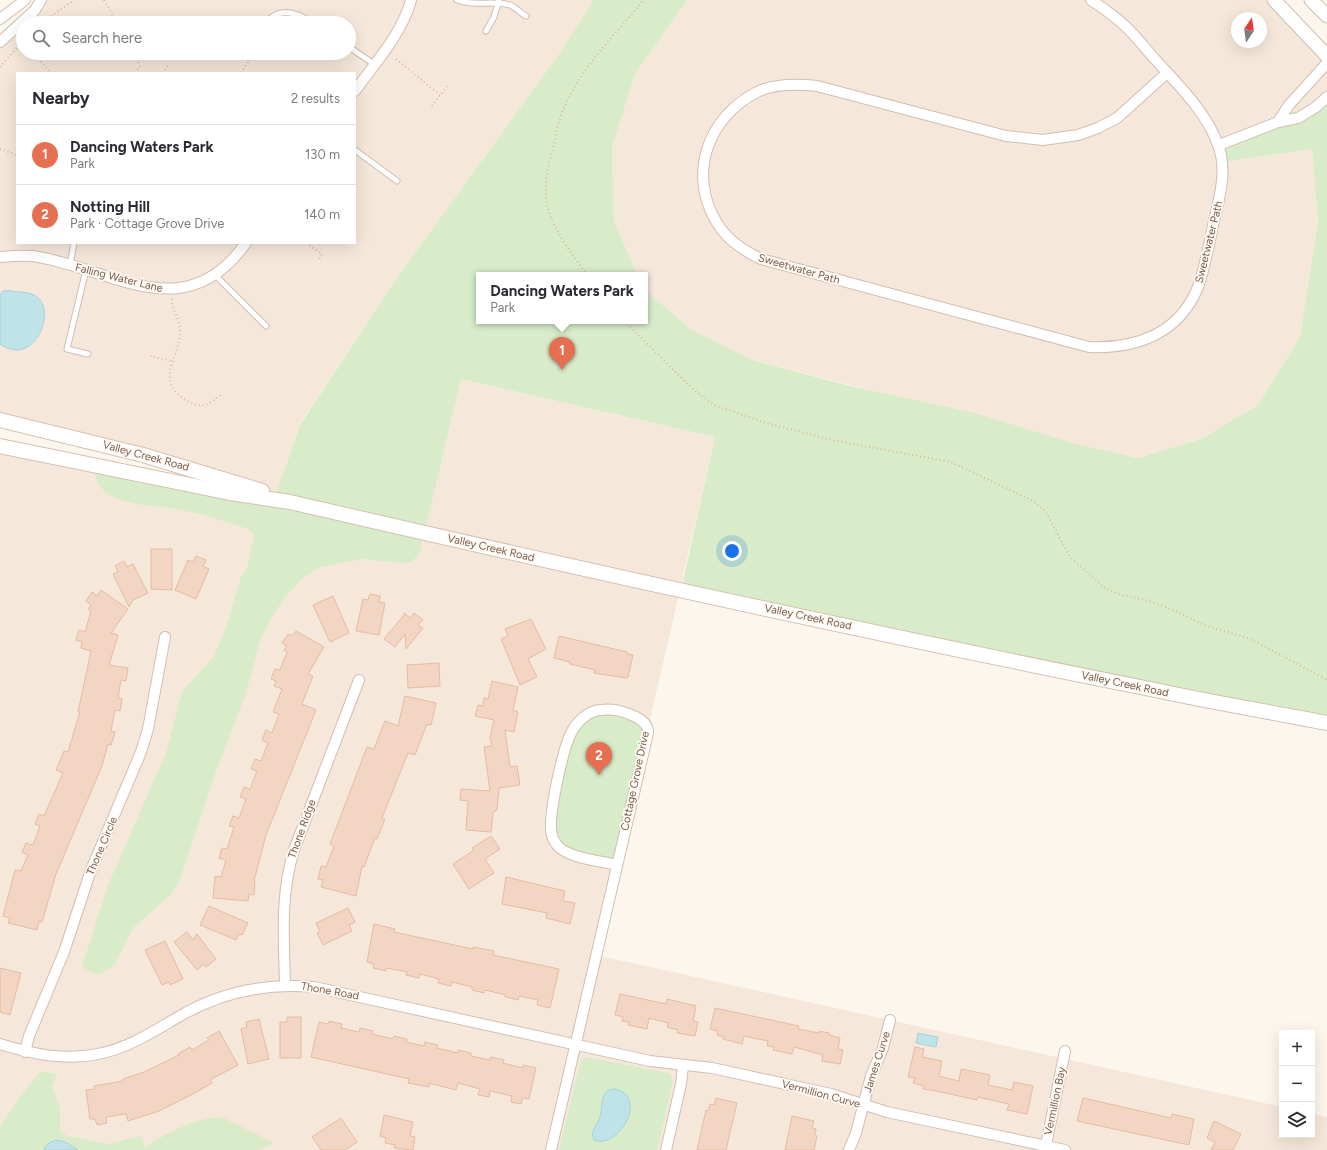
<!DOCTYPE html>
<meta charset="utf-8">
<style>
:root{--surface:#fff;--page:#f7f7f7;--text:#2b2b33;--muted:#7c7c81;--line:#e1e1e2;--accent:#e76f51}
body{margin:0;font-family:Figtree,sans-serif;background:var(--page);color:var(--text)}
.controls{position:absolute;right:12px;bottom:12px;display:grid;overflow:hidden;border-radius:0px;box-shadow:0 4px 16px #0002}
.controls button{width:36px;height:36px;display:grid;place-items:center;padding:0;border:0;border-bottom:1px solid var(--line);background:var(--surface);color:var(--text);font:20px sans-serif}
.compass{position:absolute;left:1231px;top:12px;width:36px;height:36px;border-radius:50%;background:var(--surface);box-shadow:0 4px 16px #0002;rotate:13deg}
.you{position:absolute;left:732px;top:551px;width:14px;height:14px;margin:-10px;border:3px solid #fff;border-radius:50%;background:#1a73e8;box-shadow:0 0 0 6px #1a73e833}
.badge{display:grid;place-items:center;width:26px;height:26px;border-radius:50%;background:var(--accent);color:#fff;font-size:13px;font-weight:700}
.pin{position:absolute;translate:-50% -33px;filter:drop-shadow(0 1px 2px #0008)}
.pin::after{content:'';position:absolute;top:21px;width:14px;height:12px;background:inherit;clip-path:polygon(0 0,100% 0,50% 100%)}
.popup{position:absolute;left:476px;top:272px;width:172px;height:52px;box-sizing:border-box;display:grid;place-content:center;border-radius:0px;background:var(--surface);filter:drop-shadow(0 1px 3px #0005);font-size:13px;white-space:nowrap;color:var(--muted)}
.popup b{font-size:15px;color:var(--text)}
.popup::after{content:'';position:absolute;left:50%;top:100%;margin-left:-8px;border:8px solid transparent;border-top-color:var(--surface)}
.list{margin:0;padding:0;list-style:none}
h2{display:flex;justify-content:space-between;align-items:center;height:52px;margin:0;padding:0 16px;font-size:17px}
h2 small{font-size:13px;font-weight:400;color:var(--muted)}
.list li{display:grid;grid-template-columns:26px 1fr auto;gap:12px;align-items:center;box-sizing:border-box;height:60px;padding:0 16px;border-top:1px solid var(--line)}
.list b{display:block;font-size:15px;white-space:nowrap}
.list p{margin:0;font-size:13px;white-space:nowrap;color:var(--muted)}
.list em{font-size:13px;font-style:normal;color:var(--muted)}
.icon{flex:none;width:22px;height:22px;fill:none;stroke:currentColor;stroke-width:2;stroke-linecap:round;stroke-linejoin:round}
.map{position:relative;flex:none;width:1327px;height:1150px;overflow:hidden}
.search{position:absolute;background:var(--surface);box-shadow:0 4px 16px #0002;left:16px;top:16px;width:340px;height:44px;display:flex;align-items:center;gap:10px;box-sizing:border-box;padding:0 14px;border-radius:22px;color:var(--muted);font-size:15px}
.panel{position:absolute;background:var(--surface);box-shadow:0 4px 16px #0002;left:16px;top:72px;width:340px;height:172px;border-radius:0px}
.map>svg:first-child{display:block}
</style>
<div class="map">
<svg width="1327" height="1150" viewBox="0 0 1327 1150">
<rect width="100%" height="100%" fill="#fdf6ec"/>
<g fill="#f5e8da" fill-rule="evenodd">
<path d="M41 0H592L594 2 559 54 396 279 300 424 275 496 0 420V42ZM23 23H349V53H23ZM17 73H355V243H17Z"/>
<path d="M687 0H1274L1327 56V97L1222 164 1236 160 1312 149 1318 222 1300 337 1258 405 1201 439 1138 458 1069 442 753 360 692 330 645 290V275H638L614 222 612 148 635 74ZM1237 18H1261V42H1237Z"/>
<polygon points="461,379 715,437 596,955 1282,1107 1282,1135 1312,1135 1312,1114 1327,1117 1327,1150 0,1150 0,451 290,502"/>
</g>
<g fill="#d8ecc9">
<path d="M592 0H687L635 74 612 148 614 222 638 275H479V321H645V290L692 330 753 360 850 386 975 413 1069 442 1138 458 1201 439 1258 405 1300 337 1318 222 1312 149 1236 160 1221 164 1219 145 1298 118 1327 97V723L681 590 715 437 461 379 419 555 411 562 405 563 362 559 320 567 303 578 285 597 271 619 260 641 245 696 215 774 179 882 169 896 133 928 115 964 100 974H95L82 967 83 964 108 885 166 753 182 692 214 656 227 625 241 577 247 568 254 535 249 529C231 524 214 517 196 513 185 511 173 508 162 507 135 504 94 502 94 466L275 496 300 425 396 279 559 54 593 2Z"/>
<polygon points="607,710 647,726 617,865 563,851 551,826 554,803 579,721"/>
<polygon points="586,1057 668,1073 671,1076 673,1082 657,1150 559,1150 580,1063"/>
<path d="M40 1072 57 1073 52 1088 60 1108V1130L67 1136 108 1144 141 1136 143 1139 144 1148C162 1135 202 1114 224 1118L274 1143 258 1150H0V1127L18 1099Z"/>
</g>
<g fill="#bfe3e8" stroke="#a5d3da">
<path d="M3 291C10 290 16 292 22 292 27 293 32 293 37 297 57 312 34 368 0 344V295Z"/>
<polygon points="918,1033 938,1037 936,1047 916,1043"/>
<path d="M613 1089C650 1093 620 1150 594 1140L592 1133C594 1127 598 1123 600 1117 603 1107 599 1092 613 1089Z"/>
<path d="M57 1140 65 1142 78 1150H44C46 1143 51 1142 57 1140Z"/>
</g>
<g fill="#f3d5c3" stroke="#e6bba3">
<polygon points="151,549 172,549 172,590 151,589"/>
<polygon points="196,556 206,560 203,566 209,569 196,599 175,590 188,560 193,562"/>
<polygon points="124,561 127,567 133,564 148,593 133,600 129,607 113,574 118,572 115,566"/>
<polygon points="101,590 128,609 111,633 118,635 109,665 128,668 126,681 121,680 118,698 122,699 120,711 115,710 111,731 115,732 111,745 108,744 102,766 56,874 42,922 39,921 37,930 8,923 10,918 3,916 15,870 21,871 28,855 22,852 26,843 33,845 40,826 35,824 39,814 44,816 63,773 56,770 64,751 68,752 80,712 78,712 91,651 81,648 82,642 76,640 79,630 85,632 91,611 88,609 91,605 86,601 92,592 97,596"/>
<polygon points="370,594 380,596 379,602 385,603 379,635 356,631 363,599 368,600"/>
<polygon points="333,596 349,633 330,642 313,605"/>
<polygon points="404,613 410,618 414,613 423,620 418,625 423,628 406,649 405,634 395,647 384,639 404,615"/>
<polygon points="531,619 546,649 528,659 537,677 520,685 501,639 508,636 505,629"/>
<polygon points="296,631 324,647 308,674 313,676 302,704 316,710 266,835 254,881 255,881 254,895 249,894 248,901 213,898 215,876 221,877 226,860 219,858 222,848 227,849 234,827 229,826 233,816 239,818 246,799 240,797 244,787 250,789 257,771 251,769 255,759 261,761 268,743 262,740 266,730 272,733 279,714 273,712 282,689 274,686 276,681 271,679 275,669 280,670 287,652 284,650 287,646 282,643 288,634 292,636"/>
<polygon points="559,636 627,652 627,654 633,655 628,677 626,678 594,673 595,670 570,664 570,662 554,658"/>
<polygon points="439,663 440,686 408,688 407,665"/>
<polygon points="492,681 518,687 513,710 518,712 514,732 505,730 510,767 517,766 520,785 499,788 497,810 493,812 491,832 466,830 468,801 460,800 461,789 490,791 484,747 492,746 490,737 494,720 475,716 478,705 483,706 484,698 488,699"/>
<polygon points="405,696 436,703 431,725 427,724 415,755 408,753 382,818 385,819 377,839 375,838 364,867 362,866 356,896 321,887 323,880 318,879 321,866 326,867 334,846 330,844 367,747 374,749 385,721 398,726"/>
<polygon points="491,836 500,849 485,859 494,873 469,889 453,864 474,850 472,848"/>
<polygon points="506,877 565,891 563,901 575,903 570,924 546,918 547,913 502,904"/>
<polygon points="209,906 248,923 242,935 239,934 236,940 200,925"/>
<polygon points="348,908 355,922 349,925 352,931 323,945 317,933 320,932 316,923"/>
<polygon points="374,924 395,929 394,932 473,949 473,947 494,951 493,955 559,969 550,1008 537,1005 538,1000 519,996 518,1000 505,997 506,995 485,990 484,993 472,990 472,987 452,982 451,986 438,983 439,979 420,974 419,978 406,975 407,972 386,968 386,971 373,968 374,964 367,962"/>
<polygon points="187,932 193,940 197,934 216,959 206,967 204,964 197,970 174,942"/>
<polygon points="165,941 183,979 170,985 169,982 162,985 145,950"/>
<polygon points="0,968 21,973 10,1015 0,1012"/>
<polygon points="620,994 666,1004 667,999 696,1006 693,1021 698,1022 695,1036 677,1033 678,1030 667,1027 668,1023 649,1018 647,1029 628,1025 629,1022 622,1021 623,1017 615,1015"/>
<polygon points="715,1008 799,1026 798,1029 819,1033 819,1031 829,1033 829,1035 840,1038 838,1049 843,1050 840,1064 822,1061 823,1055 794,1047 792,1054 773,1050 774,1047 767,1046 768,1041 744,1036 742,1044 723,1039 724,1037 717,1035 718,1031 710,1029"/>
<polygon points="287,1017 301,1017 301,1058 280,1058 280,1022 287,1022"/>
<polygon points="259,1019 269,1059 248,1064 241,1029 247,1027 246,1022"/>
<polygon points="329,1021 342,1024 341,1028 359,1032 360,1028 373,1031 372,1034 393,1039 394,1036 407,1039 406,1042 424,1046 425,1042 438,1045 437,1048 458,1053 458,1050 471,1053 471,1056 490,1060 491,1057 504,1060 503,1063 523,1068 523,1065 536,1068 529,1099 523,1098 521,1104 511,1102 512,1096 490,1091 489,1097 478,1095 480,1089 458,1083 456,1090 429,1083 429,1087 408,1083 409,1079 311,1057 319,1022 328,1024"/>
<polygon points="219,1031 238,1065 210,1080 212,1083 195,1093 159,1111 128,1121 126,1114 106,1117 107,1123 97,1125 95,1119 90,1119 86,1090 95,1089 94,1086 123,1081 123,1079 144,1072 179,1055 178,1054 190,1047 192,1050 209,1040 207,1038"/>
<polygon points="915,1047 924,1049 922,1057 942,1061 939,1076 959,1081 961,1069 990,1075 988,1085 1012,1090 1014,1082 1033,1086 1027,1114 1007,1110 1009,1104 978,1097 977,1100 936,1091 923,1089 924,1086 913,1083 915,1078 908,1077"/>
<polygon points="716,1098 737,1103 726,1150 697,1150 706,1110 708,1111 710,1104 714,1105"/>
<polygon points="1083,1098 1171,1118 1172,1114 1194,1119 1189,1145 1077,1121"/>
<polygon points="384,1115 413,1122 410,1136 415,1137 413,1150 394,1148 395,1145 385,1143 386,1138 380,1136"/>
<polygon points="792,1116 814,1121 812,1128 816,1129 815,1135 817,1136 814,1150 785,1150"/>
<polygon points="341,1118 357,1142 345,1150 321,1150 312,1137"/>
<polygon points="1214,1121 1241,1134 1233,1150 1211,1150 1215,1142 1207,1138"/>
</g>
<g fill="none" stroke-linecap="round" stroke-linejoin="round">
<g stroke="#d1beb0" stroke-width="7">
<g id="service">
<path d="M457 0C474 7 493 0 510 5 516 8 521 13 526 16"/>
<path d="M266 23C279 6 298 13 313 23"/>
<polyline points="486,31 494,17 499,0"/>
<polyline points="349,47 374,64"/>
<polyline points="355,150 397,181"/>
<polyline points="70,265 74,243"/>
<polyline points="86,270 67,349 88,354"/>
<polyline points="215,275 266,326"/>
</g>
</g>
<g stroke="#d1beb0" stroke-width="12">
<g id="minor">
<path d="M1091 0C1103 8 1115 16 1125 26 1135 35 1144 47 1153 57 1176 83 1207 112 1218 145 1228 170 1219 200 1213 225 1209 246 1205 267 1198 287 1179 334 1136 349 1089 347L761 259C744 251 727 240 717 223 687 174 708 117 757 92 775 83 798 84 817 86L1006 136 1043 140 1078 135 1098 128 1117 118 1167 73"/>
<polyline points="0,19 25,0"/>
<polyline points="0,42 35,10 41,0"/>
<path d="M355 91C375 63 402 34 411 0"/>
<polyline points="1278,122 1289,105 1327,63"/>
<polyline points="1219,145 1278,122 1298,118 1316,107 1327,97"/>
<path d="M0 257C11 256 23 255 33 256 113 268 184 330 246 243"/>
<path d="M285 985C284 939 280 895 294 850L359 680"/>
<path d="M0 1044C32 1054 65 1061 98 1054 129 1048 154 1031 180 1016 221 992 267 983 314 987L650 1061 712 1068 831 1094 887 1112 1065 1150"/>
<polyline points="25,1052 29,1036 64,952 91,870 141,752 148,729 165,637"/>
<path d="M551 1150 648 733C649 716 615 708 601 710 595 710 589 713 584 717 579 721 574 727 571 733 563 749 547 818 552 835 552 838 555 842 557 845 567 858 601 861 617 865"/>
<polyline points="666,1150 681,1084 683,1065"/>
<polyline points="849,1150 856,1133 871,1076 883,1048 890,1020"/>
<polyline points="1045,1150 1065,1051"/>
</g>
</g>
<g stroke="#d1beb0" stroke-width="15">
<g id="tertiary">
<polyline points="1274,0 1327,56"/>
<polyline points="1311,0 1327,16"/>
</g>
</g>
<g stroke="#d6c0b0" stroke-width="16">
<g id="secondary">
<polyline points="0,420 143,455 262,491"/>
<path d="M0 446 230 493 290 502C579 569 869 633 1160 691 1215 703 1271 712 1327 723"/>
</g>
</g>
<g stroke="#d9b8a5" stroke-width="2" stroke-dasharray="1 3" stroke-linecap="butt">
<polyline points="104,0 117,23"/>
<polyline points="41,23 74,0"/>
<polyline points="19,45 23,47"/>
<polyline points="32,53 52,73"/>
<polyline points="396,59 440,95"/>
<polyline points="0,67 23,41"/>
<polyline points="135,73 140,67 135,53"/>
<polyline points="162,73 169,64"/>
<polyline points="241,73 254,53"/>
<polyline points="432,106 448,85"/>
<polyline points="0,149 17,155"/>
<polyline points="306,243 322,254 319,260"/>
<path d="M587 275C573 255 555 233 548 209 543 192 547 169 552 152 556 137 558 119 565 105 583 66 616 33 644 0"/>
<path d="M172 299C172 311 180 319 180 331 179 362 152 381 189 402 204 410 210 403 222 394"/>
<polyline points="624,321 693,389 714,405 766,423 837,441 951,462 1033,501 1046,512 1070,557 1105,588 1118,594 1146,600 1171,609 1207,626 1245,637 1264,646 1327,680"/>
<polyline points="150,356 172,361"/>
</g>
<use href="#service" stroke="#fff" stroke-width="5"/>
<use href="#minor" stroke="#fff" stroke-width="10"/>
<use href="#tertiary" stroke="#fff" stroke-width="13"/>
<use href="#secondary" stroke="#fff" stroke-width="14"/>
</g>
<g text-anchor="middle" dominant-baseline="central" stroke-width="3.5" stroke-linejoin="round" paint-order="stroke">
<g font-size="11" fill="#7a5c4d" stroke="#fffaf3">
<text transform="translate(1209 242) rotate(-76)">Sweetwater Path</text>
<text transform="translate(799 269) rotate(16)">Sweetwater Path</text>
<text transform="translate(119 278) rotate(14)">Falling Water Lane</text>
<text transform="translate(146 456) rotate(15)">Valley Creek Road</text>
<text transform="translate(491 548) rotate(13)">Valley Creek Road</text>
<text transform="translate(808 617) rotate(12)">Valley Creek Road</text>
<text transform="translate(1125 684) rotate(12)">Valley Creek Road</text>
<text transform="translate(635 781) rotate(-78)">Cottage Grove Drive</text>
<text transform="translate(302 829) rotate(-70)">Thone Ridge</text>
<text transform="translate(102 846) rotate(-67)">Thone Circle</text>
<text transform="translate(330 991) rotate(10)">Thone Road</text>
<text transform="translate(877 1062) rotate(-72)">James Curve</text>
<text transform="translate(821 1094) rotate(15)">Vermillion Curve</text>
<text transform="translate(1055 1101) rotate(-78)">Vermillion Bay</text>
</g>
</g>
</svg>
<div class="controls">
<button>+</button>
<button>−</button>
<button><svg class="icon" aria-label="layers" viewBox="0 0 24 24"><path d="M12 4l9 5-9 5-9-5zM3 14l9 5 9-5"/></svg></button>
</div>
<svg class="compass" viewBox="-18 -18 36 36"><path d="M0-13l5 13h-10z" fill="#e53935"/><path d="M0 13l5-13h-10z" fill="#7c7c81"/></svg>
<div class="you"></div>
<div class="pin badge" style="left:562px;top:370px">1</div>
<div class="popup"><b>Dancing Waters Park</b>Park</div>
<div class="pin badge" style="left:599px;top:775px">2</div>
<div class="search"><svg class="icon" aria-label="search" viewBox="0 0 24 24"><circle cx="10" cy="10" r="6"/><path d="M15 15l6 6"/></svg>Search here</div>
<section class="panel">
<h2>Nearby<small>2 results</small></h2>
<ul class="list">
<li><span class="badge">1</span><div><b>Dancing Waters Park</b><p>Park</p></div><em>130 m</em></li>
<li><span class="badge">2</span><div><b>Notting Hill</b><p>Park · Cottage Grove Drive</p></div><em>140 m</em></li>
</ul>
</section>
</div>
